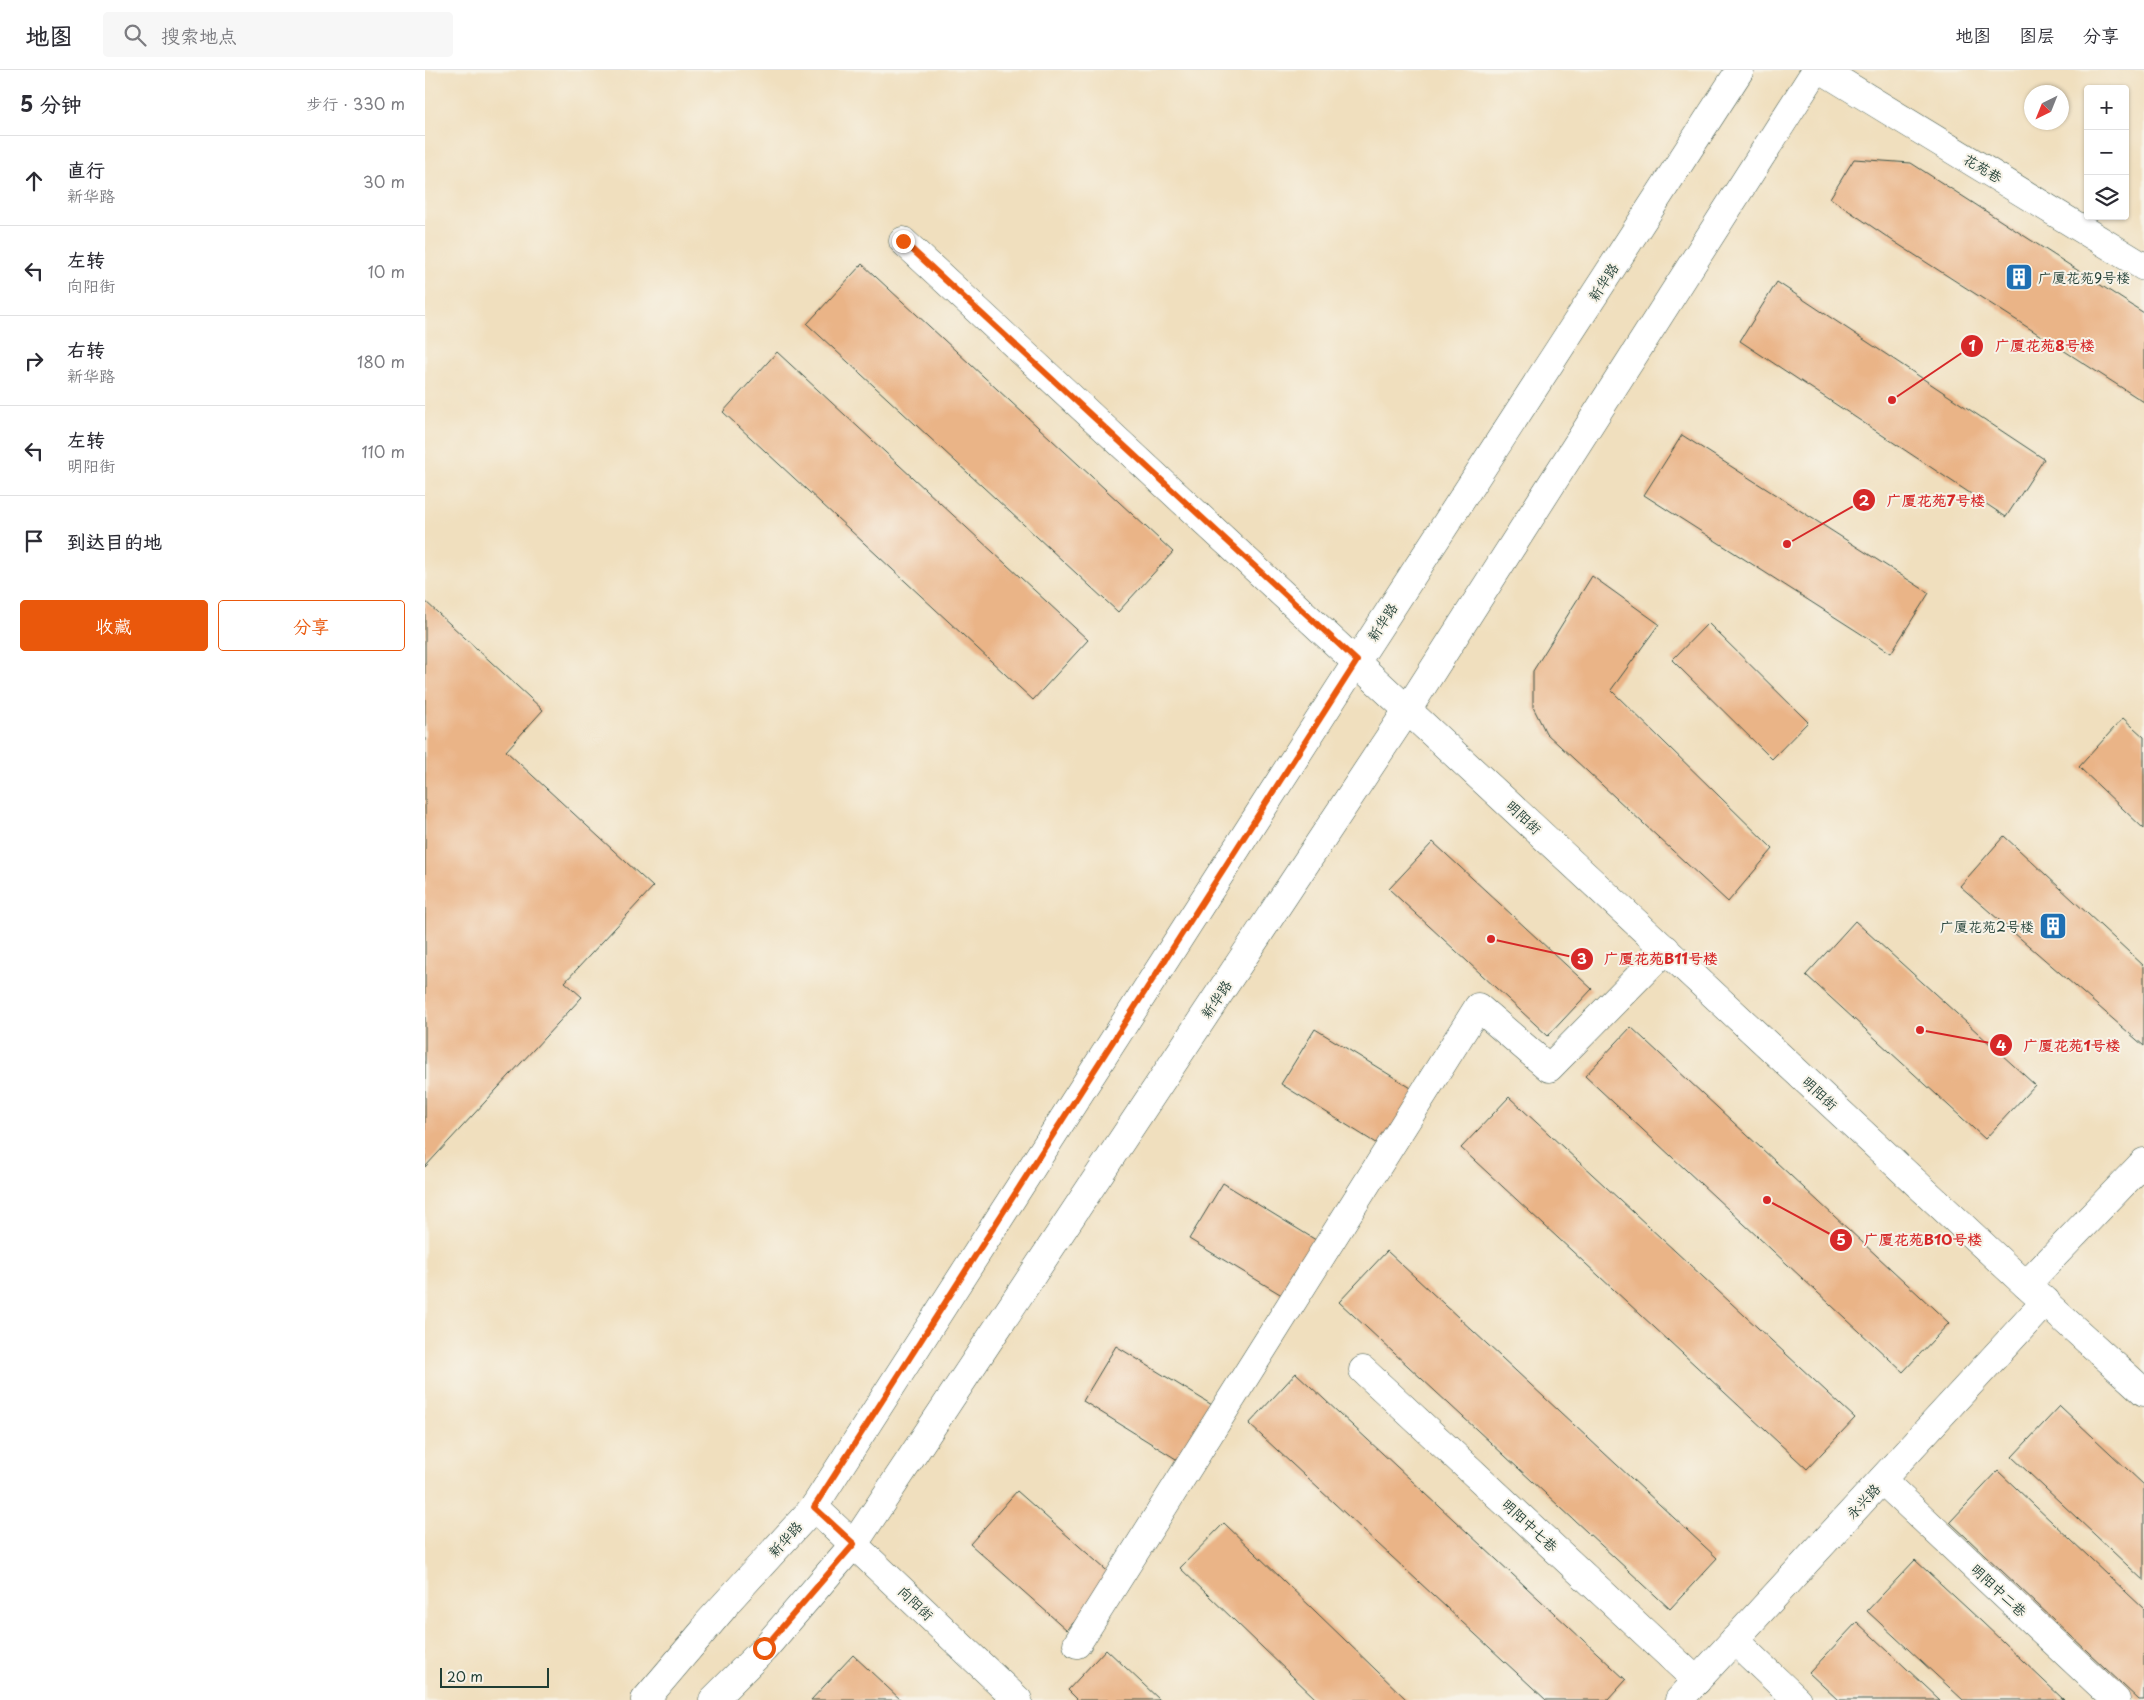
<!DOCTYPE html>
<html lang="zh">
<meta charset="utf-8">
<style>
:root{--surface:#fff;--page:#f7f7f7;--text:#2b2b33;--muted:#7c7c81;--line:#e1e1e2;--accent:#ea580c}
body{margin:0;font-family:"Playpen Sans","LXGW WenKai TC",sans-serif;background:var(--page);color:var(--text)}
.controls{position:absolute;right:15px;top:15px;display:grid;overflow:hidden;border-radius:5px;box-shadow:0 1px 4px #0004}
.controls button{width:45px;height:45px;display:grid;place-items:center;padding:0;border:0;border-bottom:1px solid var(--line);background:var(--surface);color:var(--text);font:25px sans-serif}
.compass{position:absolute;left:1599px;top:15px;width:45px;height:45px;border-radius:50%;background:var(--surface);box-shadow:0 1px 4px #0004;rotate:223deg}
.scale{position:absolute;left:15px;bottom:12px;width:109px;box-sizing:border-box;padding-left:5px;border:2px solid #1f3d34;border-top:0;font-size:14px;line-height:18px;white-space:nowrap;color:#1f3d34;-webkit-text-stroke:4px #f7f3e8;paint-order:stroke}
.stop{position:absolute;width:15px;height:15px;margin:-11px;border:4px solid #ea580c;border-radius:50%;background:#fff}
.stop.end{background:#ea580c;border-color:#fff;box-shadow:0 1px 5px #0008}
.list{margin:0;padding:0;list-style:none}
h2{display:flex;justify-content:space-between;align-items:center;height:65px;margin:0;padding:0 20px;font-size:21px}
h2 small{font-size:16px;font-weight:400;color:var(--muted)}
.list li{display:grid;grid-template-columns:32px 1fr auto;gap:15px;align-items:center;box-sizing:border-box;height:90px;padding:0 20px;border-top:1px solid var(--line)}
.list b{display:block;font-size:19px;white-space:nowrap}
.list p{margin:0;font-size:16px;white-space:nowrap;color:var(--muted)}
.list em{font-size:16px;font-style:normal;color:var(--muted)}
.actions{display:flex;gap:10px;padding:15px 20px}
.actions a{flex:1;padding:11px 0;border:1px solid var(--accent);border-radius:5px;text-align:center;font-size:18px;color:var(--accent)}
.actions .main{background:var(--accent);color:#fff}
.icon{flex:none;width:28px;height:28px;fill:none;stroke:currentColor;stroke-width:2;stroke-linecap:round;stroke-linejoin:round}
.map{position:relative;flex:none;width:1719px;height:1630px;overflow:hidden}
header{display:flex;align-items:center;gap:30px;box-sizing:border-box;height:70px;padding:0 25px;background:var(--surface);border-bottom:1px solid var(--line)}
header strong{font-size:24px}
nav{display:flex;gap:28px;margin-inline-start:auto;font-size:18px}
.search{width:350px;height:45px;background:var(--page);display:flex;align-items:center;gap:12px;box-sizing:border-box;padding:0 18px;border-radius:5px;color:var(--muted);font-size:19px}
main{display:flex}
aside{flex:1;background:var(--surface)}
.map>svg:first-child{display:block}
</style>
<header>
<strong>地图</strong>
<div class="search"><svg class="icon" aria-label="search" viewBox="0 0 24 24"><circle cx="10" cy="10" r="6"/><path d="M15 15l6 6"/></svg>搜索地点</div>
<nav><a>地图</a><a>图层</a><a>分享</a></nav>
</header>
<main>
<aside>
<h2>5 分钟<small>步行 · 330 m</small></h2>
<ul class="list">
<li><svg class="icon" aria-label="ahead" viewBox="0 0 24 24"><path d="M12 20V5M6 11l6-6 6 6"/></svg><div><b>直行</b><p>新华路</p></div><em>30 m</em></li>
<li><svg class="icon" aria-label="left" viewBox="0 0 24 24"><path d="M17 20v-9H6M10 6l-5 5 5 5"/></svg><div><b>左转</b><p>向阳街</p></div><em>10 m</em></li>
<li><svg class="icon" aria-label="right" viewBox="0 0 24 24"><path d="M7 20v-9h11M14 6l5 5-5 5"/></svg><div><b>右转</b><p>新华路</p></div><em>180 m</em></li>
<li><svg class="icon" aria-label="left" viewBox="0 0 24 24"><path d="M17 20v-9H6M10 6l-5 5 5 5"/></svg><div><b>左转</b><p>明阳街</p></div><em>110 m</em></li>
<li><svg class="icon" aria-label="arrive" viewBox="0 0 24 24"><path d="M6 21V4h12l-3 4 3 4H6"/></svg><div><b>到达目的地</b></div></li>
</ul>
<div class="actions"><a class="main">收藏</a><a>分享</a></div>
</aside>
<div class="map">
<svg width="1719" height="1630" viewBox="0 0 1719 1630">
<rect width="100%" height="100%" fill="#f7f3e8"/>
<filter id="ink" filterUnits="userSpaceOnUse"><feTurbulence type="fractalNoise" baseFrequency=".02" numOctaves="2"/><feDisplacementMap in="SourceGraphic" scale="10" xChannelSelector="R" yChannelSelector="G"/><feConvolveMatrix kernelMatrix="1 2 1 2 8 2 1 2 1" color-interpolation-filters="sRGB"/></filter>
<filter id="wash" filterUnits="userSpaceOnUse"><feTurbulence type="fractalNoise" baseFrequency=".0096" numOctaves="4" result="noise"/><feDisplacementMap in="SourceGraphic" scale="20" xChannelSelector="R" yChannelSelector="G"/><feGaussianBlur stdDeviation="1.12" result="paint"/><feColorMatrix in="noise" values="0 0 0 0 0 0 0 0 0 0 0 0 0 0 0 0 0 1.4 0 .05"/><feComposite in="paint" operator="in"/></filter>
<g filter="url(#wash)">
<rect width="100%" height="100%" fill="#f0dfbe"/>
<g id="blocks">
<g fill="#eab487">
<polygon points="1429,89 1486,93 1719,243 1719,332 1468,171 1405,128"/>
<polygon points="437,194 748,482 693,542 382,254"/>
<polygon points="1352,212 1619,389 1581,447 1315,271"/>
<polygon points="352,282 663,570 608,630 298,342"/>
<polygon points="1257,365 1504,523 1466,583 1219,425"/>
<polygon points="1167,506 1234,554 1186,620 1348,779 1303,832 1121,663 1108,637 1108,601"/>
<polygon points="0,531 118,640 81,681 228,817 140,912 157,927 0,1097"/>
<polygon points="1283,553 1383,652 1347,689 1247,590"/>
<polygon points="1698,648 1719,667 1719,759 1654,697"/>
<polygon points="1579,766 1719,896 1719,976 1535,816"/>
<polygon points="1008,772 1167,919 1123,966 964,819"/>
<polygon points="1430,851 1610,1015 1560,1069 1381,905"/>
<polygon points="1206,957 1524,1253 1478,1302 1160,1006"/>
<polygon points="890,959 991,1021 957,1077 856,1014"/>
<polygon points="1084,1027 1430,1348 1382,1399 1036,1078"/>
<polygon points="798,1113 899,1175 865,1230 764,1169"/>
<polygon points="962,1181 1292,1488 1245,1539 914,1232"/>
<polygon points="691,1276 792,1338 759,1394 658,1331"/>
<polygon points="871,1303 1201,1610 1183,1630 1121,1630 824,1354"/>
<polygon points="1635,1336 1719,1415 1719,1511 1587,1387"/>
<polygon points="1573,1401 1719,1539 1719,1630 1714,1630 1525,1452"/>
<polygon points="592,1421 689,1507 642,1560 545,1474"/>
<polygon points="799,1453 982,1630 892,1630 755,1498"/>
<polygon points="1490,1490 1557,1552 1639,1630 1538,1630 1442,1541"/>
<polygon points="1432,1552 1465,1583 1515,1630 1413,1630 1384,1603"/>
<polygon points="681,1579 735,1630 653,1630 643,1620"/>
<polygon points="428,1585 476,1630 386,1630"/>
</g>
</g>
</g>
<g filter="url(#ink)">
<use href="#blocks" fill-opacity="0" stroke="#3e5549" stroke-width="1"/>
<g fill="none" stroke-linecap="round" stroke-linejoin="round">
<g stroke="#3e5549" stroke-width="29">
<g id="minor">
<polyline points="1397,0 1719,197"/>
<polyline points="478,171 1601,1215 1719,1322"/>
<polyline points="1601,1215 1719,1092"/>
<polyline points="938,1300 1272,1611"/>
<polyline points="1457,1410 1691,1630"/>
<polyline points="389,1437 593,1630"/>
<polyline points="282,1554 389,1437 932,591 1315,0"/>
<polyline points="1309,1570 1372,1630"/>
<polyline points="652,1574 1053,937 1124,998 1241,879"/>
<polyline points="288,1630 339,1579 429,1474 983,639 1391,0"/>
<polyline points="1254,1630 1621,1231"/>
</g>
</g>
<g stroke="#3e5549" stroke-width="29">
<polyline id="major" points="220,1630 299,1537"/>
</g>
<use href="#minor" stroke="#fff" stroke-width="28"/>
<use href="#major" stroke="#fff" stroke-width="28"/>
</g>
</g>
<g fill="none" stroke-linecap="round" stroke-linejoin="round" filter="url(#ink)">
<polyline stroke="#ea580c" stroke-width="6" points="339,1578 429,1474 389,1437 932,591 478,171"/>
</g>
<defs>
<g id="building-square" transform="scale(1.4375)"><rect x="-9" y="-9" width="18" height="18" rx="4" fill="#1f6fb2" stroke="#f7f3e8"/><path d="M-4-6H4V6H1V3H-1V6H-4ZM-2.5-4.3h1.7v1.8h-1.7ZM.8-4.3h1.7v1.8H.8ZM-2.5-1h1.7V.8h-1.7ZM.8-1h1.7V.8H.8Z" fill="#fff"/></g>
</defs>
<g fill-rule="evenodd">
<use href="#building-square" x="1594" y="207"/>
<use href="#building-square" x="1628" y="856"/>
</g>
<g text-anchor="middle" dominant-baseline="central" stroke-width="4" stroke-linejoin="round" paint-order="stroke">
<g font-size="14" fill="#1f3d34" stroke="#f7f3e8">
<text transform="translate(1558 98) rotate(31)">花苑巷</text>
<text transform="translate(1178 212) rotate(-57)">新华路</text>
<text transform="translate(957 552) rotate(-57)">新华路</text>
<text transform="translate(1099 747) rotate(43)">明阳街</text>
<text transform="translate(791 929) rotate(-56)">新华路</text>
<text transform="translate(1395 1023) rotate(43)">明阳街</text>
<text transform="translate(1438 1431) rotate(-47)">永兴路</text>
<text transform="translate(1105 1455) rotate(43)">明阳中七巷</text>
<text transform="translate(360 1469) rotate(-48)">新华路</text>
<text transform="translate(1574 1520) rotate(43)">明阳中二巷</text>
<text transform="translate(491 1533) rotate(44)">向阳街</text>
</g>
<g font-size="14" fill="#1f3d34" stroke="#f7f3e8" text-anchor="start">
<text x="1613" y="207">广厦花苑9号楼</text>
<text x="1609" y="856" text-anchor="end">广厦花苑2号楼</text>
</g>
</g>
<path fill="none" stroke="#d62828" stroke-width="2" d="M1467 330L1547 276M1362 474L1439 430M1066 869L1157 889M1495 960L1576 975M1342 1130L1416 1170"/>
<g fill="#d62828" stroke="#f7f3e8" stroke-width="2">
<circle cx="1467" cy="330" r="5"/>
<circle cx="1362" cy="474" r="5"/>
<circle cx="1066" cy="869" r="5"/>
<circle cx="1495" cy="960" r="5"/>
<circle cx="1342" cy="1130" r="5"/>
<circle cx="1547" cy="276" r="12"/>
<circle cx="1439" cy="430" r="12"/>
<circle cx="1157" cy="889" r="12"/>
<circle cx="1576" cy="975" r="12"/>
<circle cx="1416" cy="1170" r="12"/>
</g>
<g font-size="15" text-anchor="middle" font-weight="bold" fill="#fff">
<text x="1547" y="281">1</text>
<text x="1439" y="436">2</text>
<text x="1157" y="894">3</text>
<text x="1576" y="981">4</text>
<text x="1416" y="1175">5</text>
</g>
<g font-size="15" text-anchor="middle" font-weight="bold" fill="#d62828" stroke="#f7f3e8" stroke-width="4" stroke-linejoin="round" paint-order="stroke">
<text x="1620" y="281">广厦花苑8号楼</text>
<text x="1511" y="436">广厦花苑7号楼</text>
<text x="1236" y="894">广厦花苑B11号楼</text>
<text x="1647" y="981">广厦花苑1号楼</text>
<text x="1498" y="1175">广厦花苑B10号楼</text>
</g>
</svg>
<div class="controls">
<button>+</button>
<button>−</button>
<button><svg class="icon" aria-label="layers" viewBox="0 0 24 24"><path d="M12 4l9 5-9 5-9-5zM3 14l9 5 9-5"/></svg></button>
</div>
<svg class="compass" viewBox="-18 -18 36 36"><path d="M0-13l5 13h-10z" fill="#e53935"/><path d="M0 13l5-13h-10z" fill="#7c7c81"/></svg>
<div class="scale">20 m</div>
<div class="stop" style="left:339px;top:1578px"></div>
<div class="stop end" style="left:478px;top:171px"></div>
</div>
</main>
